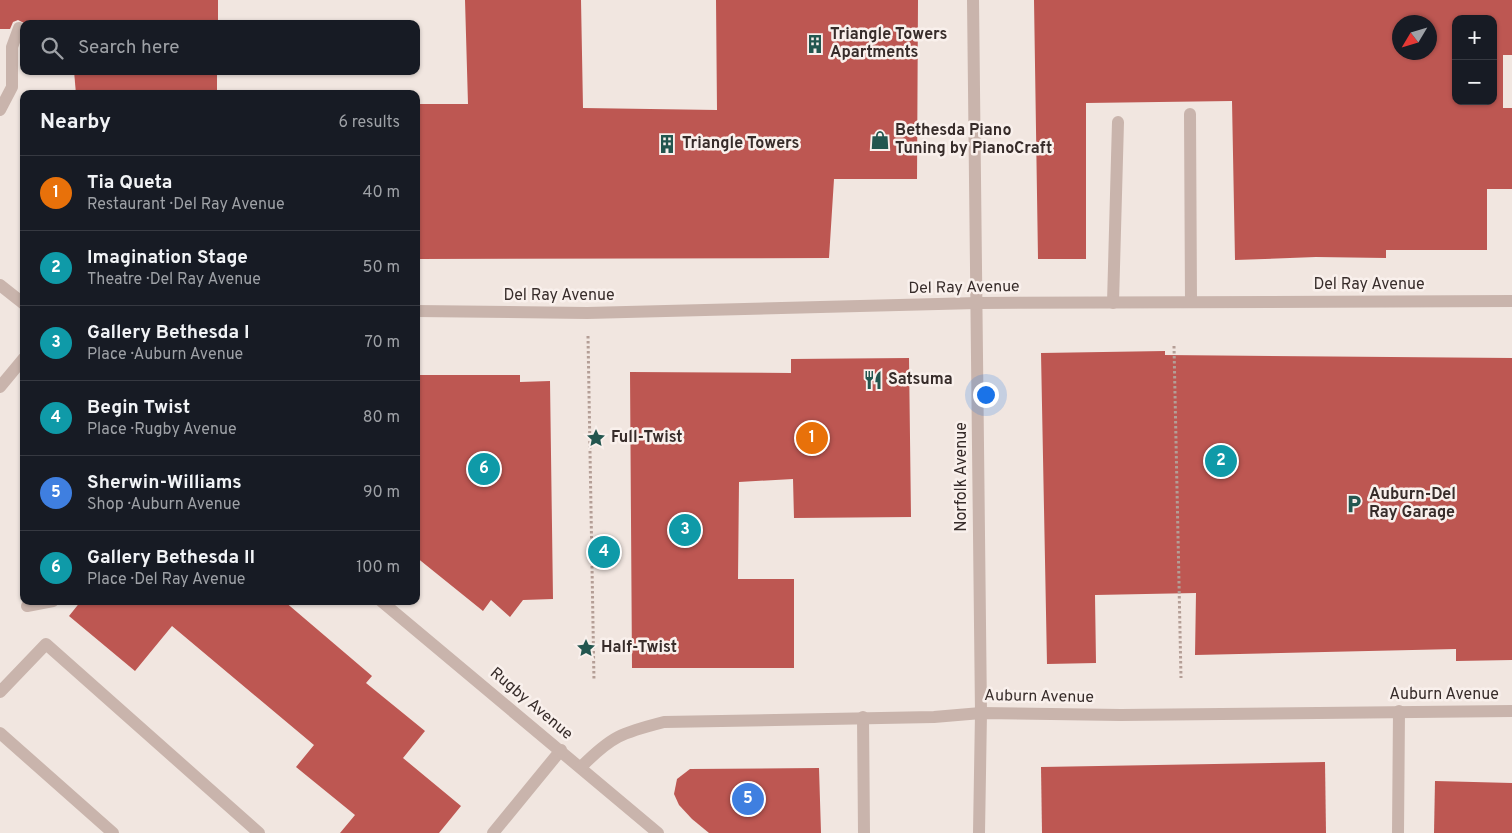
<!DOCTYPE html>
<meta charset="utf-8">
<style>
:root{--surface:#171b24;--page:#242831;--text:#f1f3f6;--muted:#9ea1a6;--line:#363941;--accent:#2563eb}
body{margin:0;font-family:Overpass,sans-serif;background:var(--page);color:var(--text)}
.controls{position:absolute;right:15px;top:15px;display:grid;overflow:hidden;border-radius:10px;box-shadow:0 1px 4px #0004}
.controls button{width:45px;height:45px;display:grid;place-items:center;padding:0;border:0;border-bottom:1px solid var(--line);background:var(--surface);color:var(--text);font:25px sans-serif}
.compass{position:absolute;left:1392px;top:15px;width:45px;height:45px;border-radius:50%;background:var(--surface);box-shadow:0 1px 4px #0004;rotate:232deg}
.you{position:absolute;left:985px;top:394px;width:18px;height:18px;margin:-12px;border:4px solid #fff;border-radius:50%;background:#1a73e8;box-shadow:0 0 0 8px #1a73e833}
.badge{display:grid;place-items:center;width:32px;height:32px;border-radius:50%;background:var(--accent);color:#fff;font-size:16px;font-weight:700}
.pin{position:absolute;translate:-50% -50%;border:2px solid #fff;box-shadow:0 1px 5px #0006}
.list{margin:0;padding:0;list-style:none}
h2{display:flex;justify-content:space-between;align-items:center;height:65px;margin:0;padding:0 20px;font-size:21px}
h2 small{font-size:16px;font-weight:400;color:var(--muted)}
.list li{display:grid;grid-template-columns:32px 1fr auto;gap:15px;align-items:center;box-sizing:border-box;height:75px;padding:0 20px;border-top:1px solid var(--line)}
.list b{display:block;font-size:19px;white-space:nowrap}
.list p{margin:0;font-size:16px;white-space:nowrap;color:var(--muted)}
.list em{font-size:16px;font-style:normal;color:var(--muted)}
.icon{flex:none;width:28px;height:28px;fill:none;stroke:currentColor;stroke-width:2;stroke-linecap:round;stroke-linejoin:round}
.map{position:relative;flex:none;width:1512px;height:833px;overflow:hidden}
.search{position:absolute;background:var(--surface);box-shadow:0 1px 4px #0004;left:20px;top:20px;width:400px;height:55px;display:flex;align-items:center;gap:12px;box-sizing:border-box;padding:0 18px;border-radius:10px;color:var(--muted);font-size:19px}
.panel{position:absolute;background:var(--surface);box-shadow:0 1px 4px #0004;left:20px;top:90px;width:400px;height:515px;border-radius:10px}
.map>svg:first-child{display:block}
</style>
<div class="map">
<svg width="1512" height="833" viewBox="0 0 1512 833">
<rect width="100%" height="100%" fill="#f1e6e0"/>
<g fill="#bd5752" fill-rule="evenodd">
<polygon points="0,0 218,0 218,24 26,24 18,20 13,22 10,29 0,29"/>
<polygon points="465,0 581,0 583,108 717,110 716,0 918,0 917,179 834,179 829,258 416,259 416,104 468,104"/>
<path d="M1034 0H1512V55H1503V108H1512V189H1487V250H1386V258L1316 257 1235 260 1232 101 1086 103V259H1038ZM1456 19H1493V101H1456ZM1400 22H1430V52H1400Z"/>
<polygon points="74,71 217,71 217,94 76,94"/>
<polygon points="1165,351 1165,355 1512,358 1512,660 1456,661 1456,649 1195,655 1196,593 1095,595 1096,663 1047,664 1041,353"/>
<polygon points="909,358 911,517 794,518 793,479 739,482 738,579 794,579 794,668 632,668 630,372 791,373 791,359"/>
<polygon points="416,375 520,375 520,382 550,381 553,599 523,600 510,617 491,600 483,611 416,557"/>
<polygon points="81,601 284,601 372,676 366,683 425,731 403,758 461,806 439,833 340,833 355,815 296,767 314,745 172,626 135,671 69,616"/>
<polygon points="1325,762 1326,833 1042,833 1041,767"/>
<polygon points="819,768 821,833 709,833 692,819 679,805 674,794 677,779 690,769"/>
<polygon points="1435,781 1512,783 1512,833 1434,833"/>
</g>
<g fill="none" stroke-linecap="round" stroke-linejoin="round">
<g stroke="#b49e96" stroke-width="3" stroke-dasharray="2.5 2.5" stroke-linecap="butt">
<polyline points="588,336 594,681"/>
<polyline points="1174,346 1181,678"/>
</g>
<g stroke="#c9b4ac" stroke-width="12">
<polyline points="0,110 12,87 12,47 19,28"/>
<polyline points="1190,114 1191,302"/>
<polyline points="1113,303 1118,122"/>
<polyline points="0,387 24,358"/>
<polyline points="27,606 53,601"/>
<polyline points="0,692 46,644 259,833"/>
<polyline points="863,717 864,833"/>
<polyline points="0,733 113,833"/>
<polyline points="493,833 561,750"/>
<polyline points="1398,833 1399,711"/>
</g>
<g stroke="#c9b4ac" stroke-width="12">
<polyline points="973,0 981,713 979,833"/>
<polyline points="0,285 24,304"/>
<polyline points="416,311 587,313 977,303 1512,301"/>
<polyline points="381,601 658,833"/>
<path d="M581 767C612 736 621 733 664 722L934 717 981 713 1121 715 1512 711"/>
</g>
</g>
<defs>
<g id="building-bare" transform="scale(1.5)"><path d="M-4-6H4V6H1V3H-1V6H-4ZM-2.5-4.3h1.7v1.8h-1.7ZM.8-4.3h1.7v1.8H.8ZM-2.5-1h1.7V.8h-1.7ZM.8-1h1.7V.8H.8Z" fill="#23564f" stroke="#f9f0ec" stroke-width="2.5" paint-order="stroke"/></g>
<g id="shop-bare" transform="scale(1.5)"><path d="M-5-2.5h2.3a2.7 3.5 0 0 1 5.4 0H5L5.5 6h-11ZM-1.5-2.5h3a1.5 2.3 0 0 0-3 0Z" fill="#23564f" stroke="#f9f0ec" stroke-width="2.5" paint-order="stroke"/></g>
<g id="restaurant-bare" transform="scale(1.5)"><path d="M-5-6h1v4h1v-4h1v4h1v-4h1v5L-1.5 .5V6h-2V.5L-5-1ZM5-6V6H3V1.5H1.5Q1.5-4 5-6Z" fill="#23564f" stroke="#f9f0ec" stroke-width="2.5" paint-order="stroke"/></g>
<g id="sight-bare" transform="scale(1.5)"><path d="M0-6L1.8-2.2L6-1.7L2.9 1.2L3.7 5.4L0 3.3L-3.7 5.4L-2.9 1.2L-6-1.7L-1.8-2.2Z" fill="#23564f" stroke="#f9f0ec" stroke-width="2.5" paint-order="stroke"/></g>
<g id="parking-bare" transform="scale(1.5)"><path d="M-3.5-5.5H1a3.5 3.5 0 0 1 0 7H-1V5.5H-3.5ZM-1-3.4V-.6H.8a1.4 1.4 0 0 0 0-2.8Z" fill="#23564f" stroke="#f9f0ec" stroke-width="2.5" paint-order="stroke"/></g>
</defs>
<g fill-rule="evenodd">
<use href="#building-bare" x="815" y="44"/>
<use href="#shop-bare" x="880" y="140"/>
<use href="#building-bare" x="667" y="144"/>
<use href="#restaurant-bare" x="873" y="380"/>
<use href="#sight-bare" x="596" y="438"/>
<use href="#parking-bare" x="1354" y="504"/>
<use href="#sight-bare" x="586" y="648"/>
</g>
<g text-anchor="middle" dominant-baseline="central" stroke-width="5" stroke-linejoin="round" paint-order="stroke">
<g font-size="16" font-weight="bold" fill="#372c2a" stroke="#f9f0ec" text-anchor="start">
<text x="830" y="35">Triangle Towers<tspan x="830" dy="18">Apartments</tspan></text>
<text x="895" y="131">Bethesda Piano<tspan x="895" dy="18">Tuning by PianoCraft</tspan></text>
<text x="682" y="144">Triangle Towers</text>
<text x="888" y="380">Satsuma</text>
<text x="611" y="438">Full-Twist</text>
<text x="1369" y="495">Auburn-Del<tspan x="1369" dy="18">Ray Garage</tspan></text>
<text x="601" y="648">Half-Twist</text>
</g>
<g font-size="16" fill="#372c2a" stroke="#f9f0ec">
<text x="1369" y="285">Del Ray Avenue</text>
<text transform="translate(964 288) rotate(-1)">Del Ray Avenue</text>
<text x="559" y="296">Del Ray Avenue</text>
<text transform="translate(962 477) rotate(-90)">Norfolk Avenue</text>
<text x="1444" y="695">Auburn Avenue</text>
<text transform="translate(1039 697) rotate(1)">Auburn Avenue</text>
<text transform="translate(531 704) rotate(40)">Rugby Avenue</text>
</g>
</g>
</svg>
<div class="controls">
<button>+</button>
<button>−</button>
</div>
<svg class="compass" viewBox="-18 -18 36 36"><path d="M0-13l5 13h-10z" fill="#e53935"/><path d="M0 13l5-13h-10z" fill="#9ea1a6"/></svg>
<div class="you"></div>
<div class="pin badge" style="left:812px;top:438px;background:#e8710a">1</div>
<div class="pin badge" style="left:1221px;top:461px;background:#0f9aa8">2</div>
<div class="pin badge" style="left:685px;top:530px;background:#0f9aa8">3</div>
<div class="pin badge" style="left:604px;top:552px;background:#0f9aa8">4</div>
<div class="pin badge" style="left:748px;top:799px;background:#3f7fe0">5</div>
<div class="pin badge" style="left:484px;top:469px;background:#0f9aa8">6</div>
<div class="search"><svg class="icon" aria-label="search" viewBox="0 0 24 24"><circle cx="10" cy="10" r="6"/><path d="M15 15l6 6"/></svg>Search here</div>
<section class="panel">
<h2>Nearby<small>6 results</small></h2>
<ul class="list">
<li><span class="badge" style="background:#e8710a">1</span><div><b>Tia Queta</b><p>Restaurant · Del Ray Avenue</p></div><em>40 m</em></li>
<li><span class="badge" style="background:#0f9aa8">2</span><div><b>Imagination Stage</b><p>Theatre · Del Ray Avenue</p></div><em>50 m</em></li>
<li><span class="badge" style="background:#0f9aa8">3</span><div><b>Gallery Bethesda I</b><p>Place · Auburn Avenue</p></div><em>70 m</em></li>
<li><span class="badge" style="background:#0f9aa8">4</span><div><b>Begin Twist</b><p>Place · Rugby Avenue</p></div><em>80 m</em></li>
<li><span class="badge" style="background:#3f7fe0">5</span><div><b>Sherwin-Williams</b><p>Shop · Auburn Avenue</p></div><em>90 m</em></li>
<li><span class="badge" style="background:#0f9aa8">6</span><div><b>Gallery Bethesda II</b><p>Place · Del Ray Avenue</p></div><em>100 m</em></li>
</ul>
</section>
</div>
